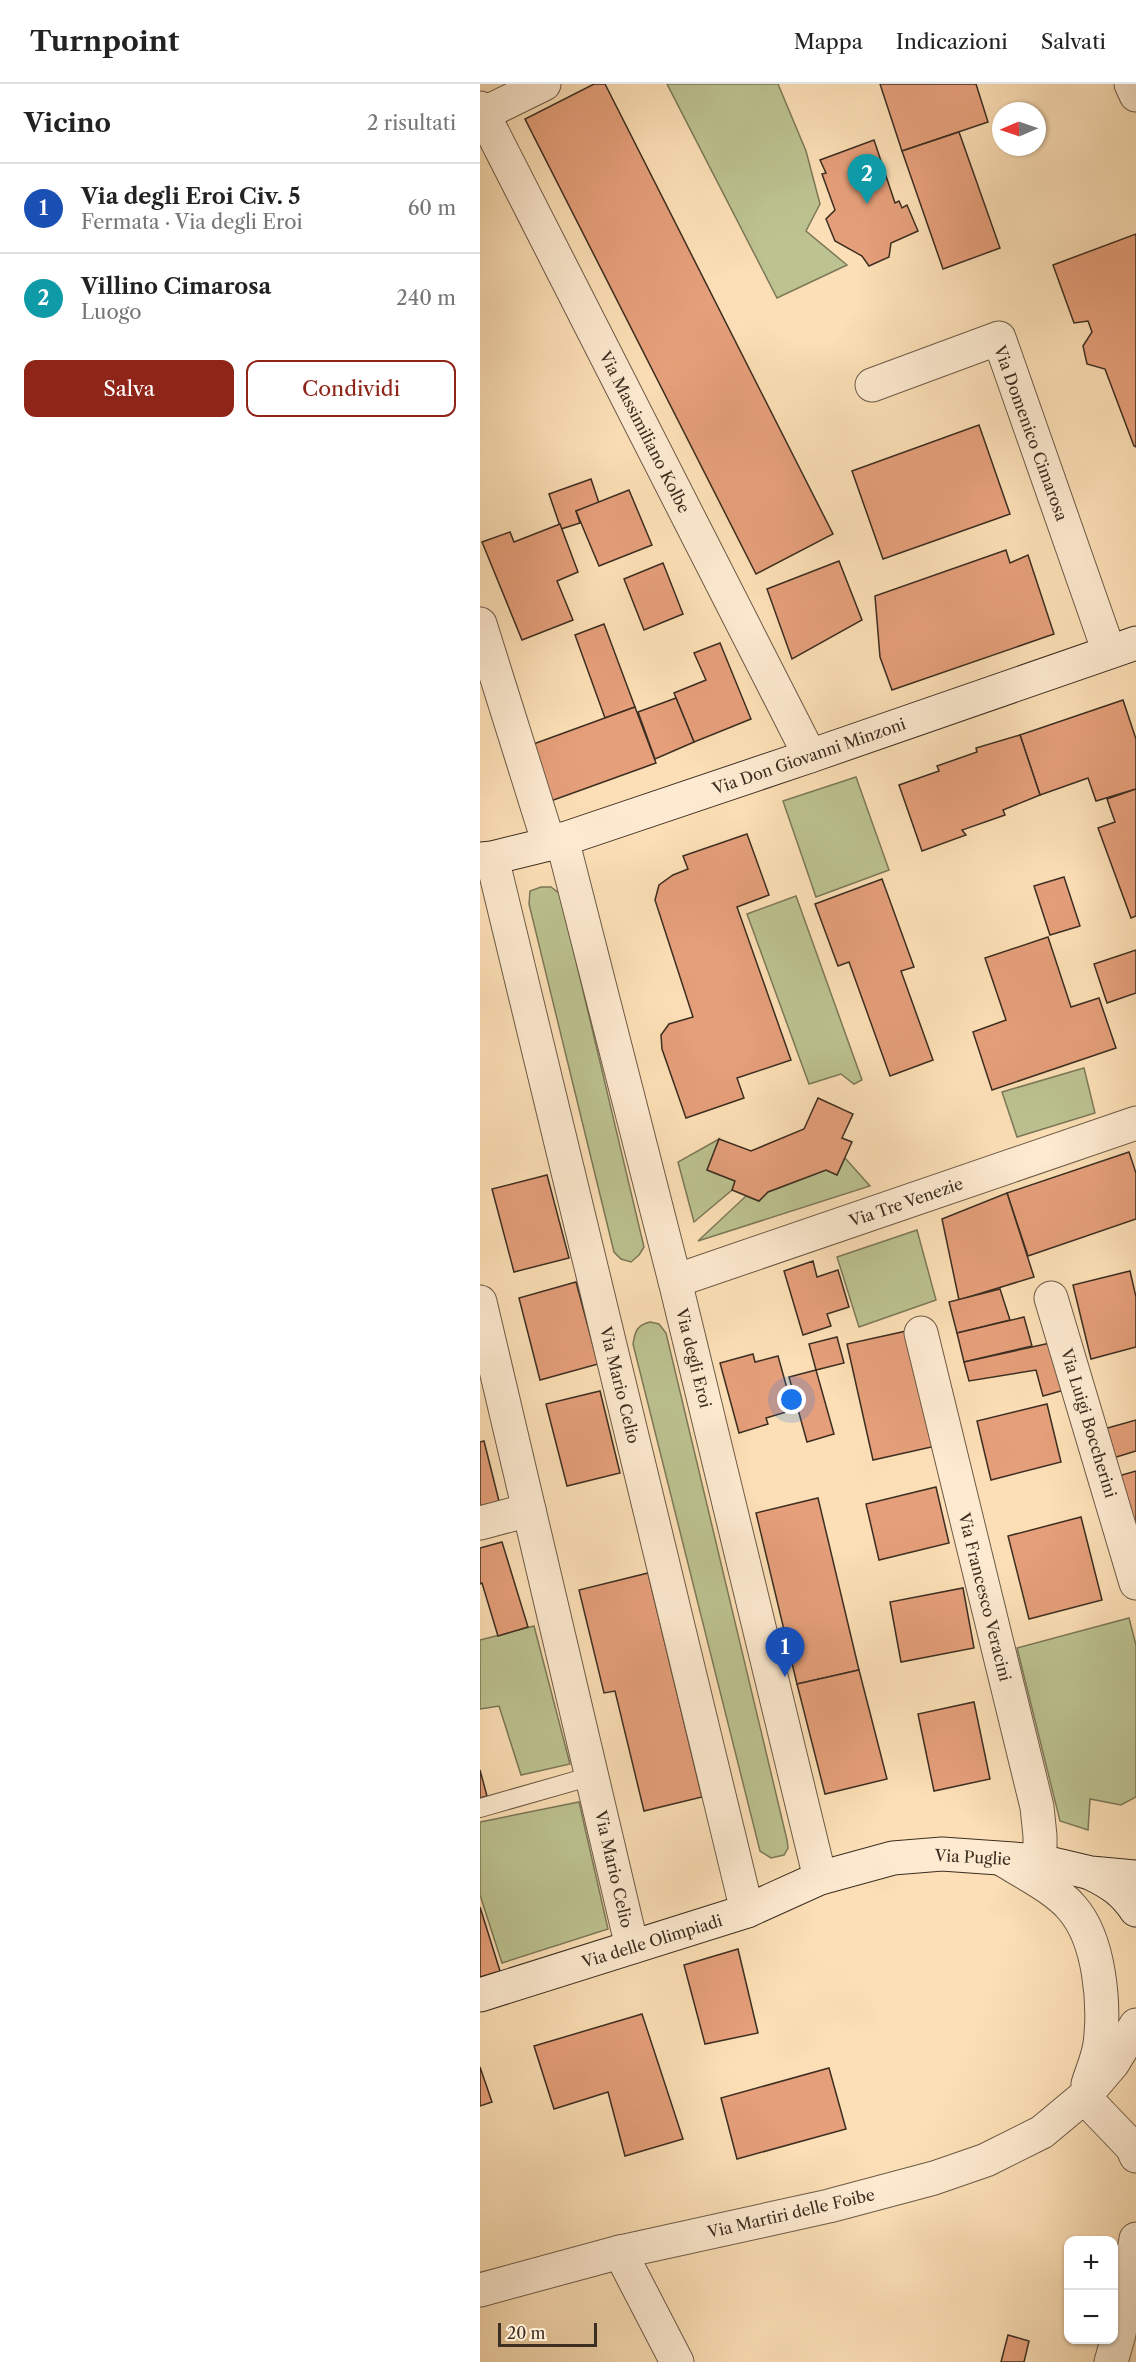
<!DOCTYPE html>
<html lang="it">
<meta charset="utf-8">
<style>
:root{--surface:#fff;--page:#f2f2f2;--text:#222;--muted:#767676;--line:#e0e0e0;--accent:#8f2418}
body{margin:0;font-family:"Libre Caslon Text",serif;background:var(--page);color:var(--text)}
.controls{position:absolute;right:18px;bottom:18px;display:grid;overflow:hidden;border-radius:12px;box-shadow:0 2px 4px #0004}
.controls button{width:54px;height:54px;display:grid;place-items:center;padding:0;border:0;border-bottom:2px solid var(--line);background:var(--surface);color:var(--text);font:30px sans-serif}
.compass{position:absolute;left:512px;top:18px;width:54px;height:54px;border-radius:50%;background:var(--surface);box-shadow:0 2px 4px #0004;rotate:268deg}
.scale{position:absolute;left:18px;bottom:15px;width:99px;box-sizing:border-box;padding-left:6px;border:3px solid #3c2e21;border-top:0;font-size:16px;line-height:21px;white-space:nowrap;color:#3c2e21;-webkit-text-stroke:4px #fdead0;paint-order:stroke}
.you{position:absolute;left:312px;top:1316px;width:21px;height:21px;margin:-15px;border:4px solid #fff;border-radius:50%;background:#1a73e8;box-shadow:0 0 0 9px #1a73e833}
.badge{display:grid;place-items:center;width:39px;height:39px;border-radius:50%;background:var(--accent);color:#fff;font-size:20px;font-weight:700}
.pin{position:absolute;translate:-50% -50px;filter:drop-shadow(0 2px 3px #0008)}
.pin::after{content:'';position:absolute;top:32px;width:21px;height:18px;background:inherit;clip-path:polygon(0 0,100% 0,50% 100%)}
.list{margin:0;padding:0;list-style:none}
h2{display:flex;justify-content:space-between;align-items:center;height:78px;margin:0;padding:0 24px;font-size:26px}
h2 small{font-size:20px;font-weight:400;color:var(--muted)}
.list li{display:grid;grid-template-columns:39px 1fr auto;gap:18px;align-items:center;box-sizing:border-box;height:90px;padding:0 24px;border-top:2px solid var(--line)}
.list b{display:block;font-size:22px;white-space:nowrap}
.list p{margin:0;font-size:20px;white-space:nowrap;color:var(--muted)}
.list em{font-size:20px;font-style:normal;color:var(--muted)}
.actions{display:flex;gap:12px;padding:18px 24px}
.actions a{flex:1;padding:14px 0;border:2px solid var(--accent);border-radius:12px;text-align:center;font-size:21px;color:var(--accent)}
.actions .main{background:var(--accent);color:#fff}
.map{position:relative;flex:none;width:656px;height:2278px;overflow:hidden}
header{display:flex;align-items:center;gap:36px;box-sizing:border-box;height:84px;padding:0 30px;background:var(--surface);border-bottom:2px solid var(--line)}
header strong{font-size:28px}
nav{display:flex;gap:33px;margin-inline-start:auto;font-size:21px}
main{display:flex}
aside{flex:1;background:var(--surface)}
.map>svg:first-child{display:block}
</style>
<header>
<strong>Turnpoint</strong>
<nav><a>Mappa</a><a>Indicazioni</a><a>Salvati</a></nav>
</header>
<main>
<aside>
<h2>Vicino<small>2 risultati</small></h2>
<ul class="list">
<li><span class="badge" style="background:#1a4fb4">1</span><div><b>Via degli Eroi Civ. 5</b><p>Fermata · Via degli Eroi</p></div><em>60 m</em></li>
<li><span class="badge" style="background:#0f9aa8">2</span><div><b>Villino Cimarosa</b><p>Luogo</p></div><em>240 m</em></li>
</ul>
<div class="actions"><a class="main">Salva</a><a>Condividi</a></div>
</aside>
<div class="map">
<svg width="656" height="2278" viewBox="0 0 656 2278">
<rect width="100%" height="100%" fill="#fcdfb6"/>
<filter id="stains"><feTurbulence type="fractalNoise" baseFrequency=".00333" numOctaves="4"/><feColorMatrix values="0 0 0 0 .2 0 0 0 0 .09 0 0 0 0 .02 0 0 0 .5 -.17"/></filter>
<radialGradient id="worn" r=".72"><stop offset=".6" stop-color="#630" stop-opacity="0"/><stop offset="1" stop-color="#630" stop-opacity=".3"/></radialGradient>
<g fill="#bcc290" stroke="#7c7858" stroke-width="1.5">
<polygon points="187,0 298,0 326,67 340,120 326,147 367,181 297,214"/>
<polygon points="376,693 409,786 336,813 303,717"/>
<polygon points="61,803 71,803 80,810 164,1163 159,1171 151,1178 141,1175 134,1168 49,820 50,807"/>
<polygon points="316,812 382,996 374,1000 361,990 329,1000 267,830"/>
<polygon points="604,984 615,1029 537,1053 522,1008"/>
<polygon points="239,1055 227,1086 255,1097 252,1106 214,1138 198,1078"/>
<polygon points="365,1074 390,1102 218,1157 266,1112 279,1117 288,1108 346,1086 357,1091"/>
<polygon points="437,1146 456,1216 379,1243 357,1173"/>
<path d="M170 1238 179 1240 186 1249 307 1756 308 1764 304 1771 291 1774 280 1767 153 1260C155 1247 157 1241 170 1238Z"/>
<polygon points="649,1534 656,1561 656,1713 641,1721 610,1715 608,1746 580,1737 537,1564"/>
<polygon points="54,1542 90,1680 41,1691 19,1622 0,1625 0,1556"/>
<polygon points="99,1718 128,1845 22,1879 0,1811 0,1738"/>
</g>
<g fill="#e59f7a" stroke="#3c2e21" stroke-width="1.5">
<polygon points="114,0 125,0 353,450 276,490 45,35"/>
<polygon points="400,0 496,0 508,38 422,67"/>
<polygon points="479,48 520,164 463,185 422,67"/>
<polygon points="394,56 415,119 419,117 422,124 427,121 438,147 411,159 409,173 389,182 382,172 355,157 346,135 355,126 342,90 346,89 340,76"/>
<polygon points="656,150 656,363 654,362 625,285 607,280 603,262 612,248 608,237 594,239 573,181"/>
<polygon points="499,341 530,430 403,475 372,387"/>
<polygon points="111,395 119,419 96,427 100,439 81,445 69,410"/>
<polygon points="149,406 172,461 119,482 96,427"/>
<polygon points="80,440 98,488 77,497 93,536 42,556 2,458 30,448 34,458"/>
<polygon points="526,466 530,479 548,471 574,550 412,606 400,573 395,512"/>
<polygon points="359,477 382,536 312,575 287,505"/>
<polygon points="183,479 203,530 164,546 144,495"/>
<polygon points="124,540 155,623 125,634 95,551"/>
<polygon points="240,559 271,635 214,658 194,609 226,596 214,569"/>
<polygon points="196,614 214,658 175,675 158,628"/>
<polygon points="643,616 656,655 656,705 616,717 608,694 560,711 540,651"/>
<polygon points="155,623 176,679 68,718 48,662"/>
<polygon points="540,651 560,711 523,726 525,731 482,746 486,751 442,767 419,701 459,687 457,682 497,668 496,664"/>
<polygon points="656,705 656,832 651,834 618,744 635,738 627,715"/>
<polygon points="267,750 289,811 257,823 311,976 257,994 264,1014 206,1034 182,965 181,951 189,940 213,933 175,816 179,801 193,791 208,785 203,772"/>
<polygon points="584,793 600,842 570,851 554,802"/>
<polygon points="402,795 434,883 421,887 453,976 410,992 369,878 358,882 335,820"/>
<polygon points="568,853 591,923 619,914 636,964 512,1006 493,948 526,936 505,874"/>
<polygon points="656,866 656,909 627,919 614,880"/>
<polygon points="338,1014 373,1030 362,1054 372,1058 357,1091 346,1086 288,1108 279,1117 252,1106 255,1097 227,1086 239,1055 271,1067 324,1045"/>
<polygon points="649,1068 656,1089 656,1135 548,1172 527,1109"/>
<polygon points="67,1091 89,1174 34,1188 12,1105"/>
<polygon points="527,1109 554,1193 479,1216 462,1135"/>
<polygon points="333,1177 337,1193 358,1186 369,1223 347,1230 351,1242 323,1251 304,1187"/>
<polygon points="650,1187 656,1213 656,1263 611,1275 593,1201"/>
<polygon points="96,1198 118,1280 60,1296 39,1214"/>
<polygon points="520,1205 530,1236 477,1249 469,1218"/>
<polygon points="544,1233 552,1262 484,1278 477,1249"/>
<polygon points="431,1246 456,1362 393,1376 367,1260"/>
<polygon points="357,1253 364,1279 336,1286 329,1260"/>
<polygon points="575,1258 588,1305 563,1312 556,1286 489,1297 484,1278"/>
<polygon points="273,1270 275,1278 298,1272 313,1326 286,1334 288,1340 259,1349 240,1279"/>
<polygon points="336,1286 354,1350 327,1358 309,1293"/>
<polygon points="120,1307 140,1389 87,1402 66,1320"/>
<polygon points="567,1320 581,1378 511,1396 497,1337"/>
<polygon points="656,1336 656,1367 633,1374 624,1345"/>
<polygon points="4,1357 19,1417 0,1422 0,1358"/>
<polygon points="656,1387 656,1469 635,1393"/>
<polygon points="456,1403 469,1459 399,1476 386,1420"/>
<polygon points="338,1414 379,1586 317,1600 276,1429"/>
<polygon points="601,1433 622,1516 549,1535 528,1452"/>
<polygon points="22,1458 48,1543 18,1552 2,1499 0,1500 0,1464"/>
<polygon points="168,1489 222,1713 164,1727 135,1607 124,1609 99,1506"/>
<polygon points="483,1504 494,1564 421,1578 410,1518"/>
<polygon points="379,1586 407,1695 345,1710 317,1600"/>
<polygon points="494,1618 510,1695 454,1707 438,1630"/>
<polygon points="0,1686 7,1712 0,1714"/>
<polygon points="0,1823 20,1887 0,1893"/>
<polygon points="258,1865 278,1949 225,1960 204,1881"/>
<polygon points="162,1930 203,2055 145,2072 128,2008 74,2025 54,1962"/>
<polygon points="0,1983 12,2018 0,2022"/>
<polygon points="349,1984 366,2045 257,2075 241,2014"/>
<polygon points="528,2251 549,2257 544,2278 521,2278"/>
</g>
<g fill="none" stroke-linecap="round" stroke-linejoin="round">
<g stroke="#6c5a46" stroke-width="20">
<polyline id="lane" points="0,1724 112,1692"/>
</g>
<g stroke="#6c5a46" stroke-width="35">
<g id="street">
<polyline points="651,0 656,11"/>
<polyline points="0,24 330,672"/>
<polyline points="3,30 64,0"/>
<polyline points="392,301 519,254 629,568"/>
<polyline points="0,540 69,760"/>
<polyline points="82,755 195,1197 340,1794"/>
<polyline points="12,774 267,1827"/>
<polyline points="195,1197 656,1039"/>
<polyline points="571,1214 656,1499"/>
<polyline points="0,1218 152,1863"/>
<polyline points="441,1249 557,1723 560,1752 560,1777"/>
<polyline points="0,1439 49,1426"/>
<path d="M525 1777C546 1790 576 1805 592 1824 620 1856 625 1920 620 1960 618 1974 612 1987 608 2000"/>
<polyline points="604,2013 652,2063 656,2072"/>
<polyline points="140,2168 197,2278"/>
<polyline points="0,2206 140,2168 349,2122 454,2094 506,2076 562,2048 604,2013 633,1979 656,1941"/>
<polyline points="631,2278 639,2250 656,2155"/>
</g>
</g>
<g stroke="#3c2e21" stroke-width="35">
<g id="secondary">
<polyline points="0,775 12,774 69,760 330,672 656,559"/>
<path d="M612 1790C631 1799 644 1808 656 1826"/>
<polyline points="0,1911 267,1827 340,1794 413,1774 462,1770 519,1774 560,1777 611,1789 656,1793"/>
</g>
</g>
<use href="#lane" stroke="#fdead0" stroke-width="18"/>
<use href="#street" stroke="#fdead0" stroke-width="33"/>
<use href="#secondary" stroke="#fdead0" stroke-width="33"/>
</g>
<g text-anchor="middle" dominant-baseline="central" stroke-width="4.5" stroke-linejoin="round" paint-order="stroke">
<g font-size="16" fill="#3c2e21" stroke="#fdead0">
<text transform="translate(165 348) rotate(63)">Via Massimiliano Kolbe</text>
<text transform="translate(551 349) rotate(70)">Via Domenico Cimarosa</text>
<text transform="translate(329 672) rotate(-19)">Via Don Giovanni Minzoni</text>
<text transform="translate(426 1118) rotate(-19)">Via Tre Venezie</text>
<text transform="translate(214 1274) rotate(76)">Via degli Eroi</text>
<text transform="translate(140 1301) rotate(76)">Via Mario Celio</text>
<text transform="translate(609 1339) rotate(73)">Via Luigi Boccherini</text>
<text transform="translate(505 1513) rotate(76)">Via Francesco Veracini</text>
<text transform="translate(493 1773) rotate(3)">Via Puglie</text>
<text transform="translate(134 1785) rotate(77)">Via Mario Celio</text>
<text transform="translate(172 1857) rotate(-17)">Via delle Olimpiadi</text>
<text transform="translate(311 2129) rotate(-13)">Via Martiri delle Foibe</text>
</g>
</g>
<rect width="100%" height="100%" filter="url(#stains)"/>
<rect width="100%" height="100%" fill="url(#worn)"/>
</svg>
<div class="controls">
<button>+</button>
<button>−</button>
</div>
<svg class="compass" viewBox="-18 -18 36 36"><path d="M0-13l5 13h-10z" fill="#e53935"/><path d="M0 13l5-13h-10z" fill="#767676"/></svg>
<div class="scale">20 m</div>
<div class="you"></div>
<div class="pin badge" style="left:305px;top:1593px;background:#1a4fb4">1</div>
<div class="pin badge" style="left:387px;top:120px;background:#0f9aa8">2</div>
</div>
</main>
